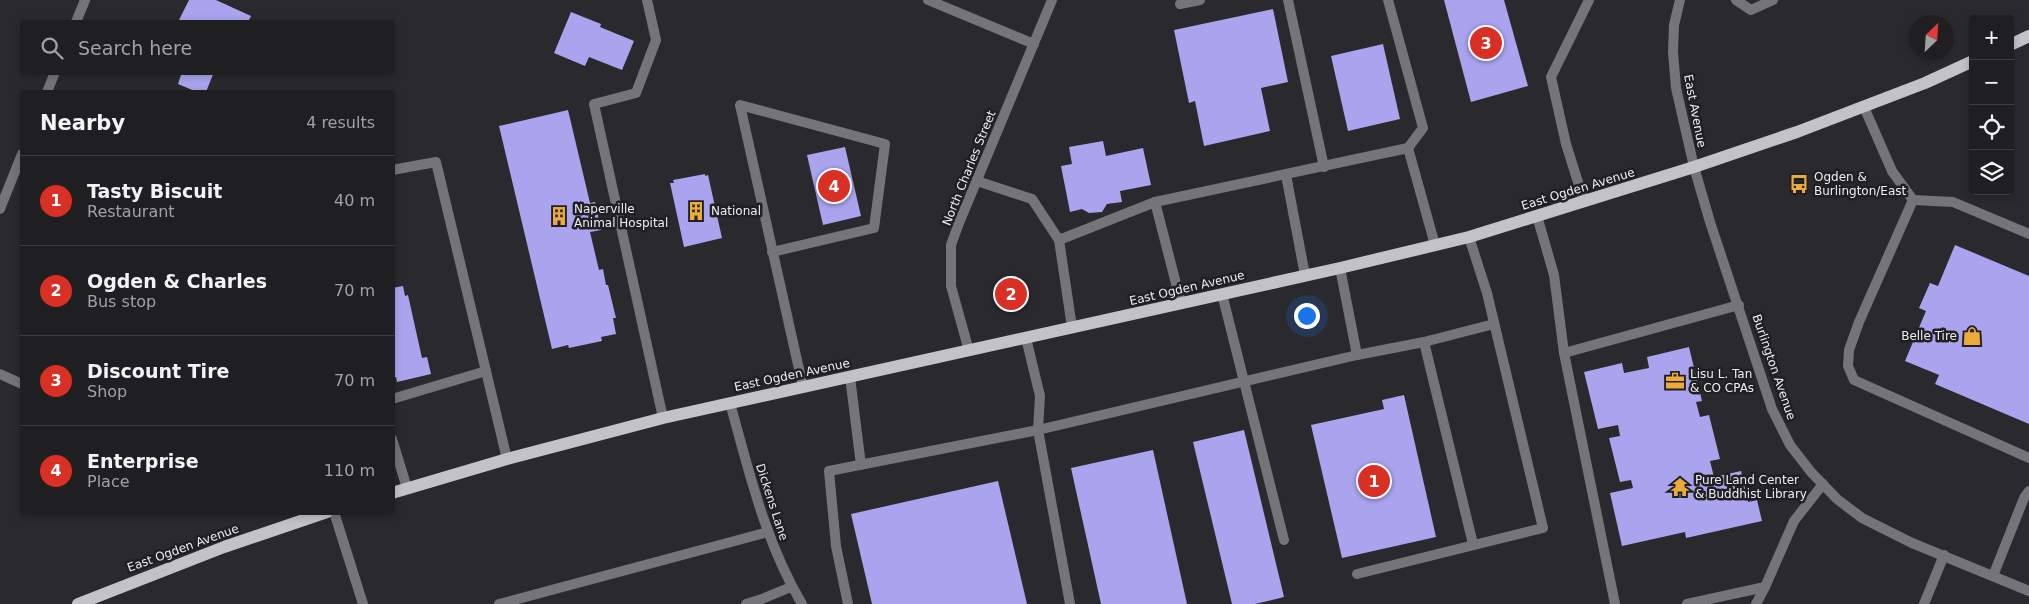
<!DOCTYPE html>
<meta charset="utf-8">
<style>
:root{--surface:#1f1f22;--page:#2c2c2f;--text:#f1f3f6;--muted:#a1a2a5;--line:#3c3d40;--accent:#d93025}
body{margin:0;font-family:"DejaVu Sans",sans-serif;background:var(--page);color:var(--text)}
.controls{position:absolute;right:15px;top:15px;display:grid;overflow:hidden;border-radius:5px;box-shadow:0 2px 8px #0003}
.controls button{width:45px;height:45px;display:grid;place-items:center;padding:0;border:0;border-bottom:1px solid var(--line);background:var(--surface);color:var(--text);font:25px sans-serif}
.compass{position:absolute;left:1909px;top:15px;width:45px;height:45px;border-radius:50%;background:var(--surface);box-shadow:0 2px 8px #0003;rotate:25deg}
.you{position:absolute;left:1306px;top:315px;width:18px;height:18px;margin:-12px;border:4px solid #fff;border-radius:50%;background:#1a73e8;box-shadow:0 0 0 8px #1a73e833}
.badge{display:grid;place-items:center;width:32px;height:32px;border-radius:50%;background:var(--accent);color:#fff;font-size:16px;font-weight:700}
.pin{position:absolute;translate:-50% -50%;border:2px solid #fff;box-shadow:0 1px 5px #0006}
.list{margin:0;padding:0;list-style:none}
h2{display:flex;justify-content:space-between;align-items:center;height:65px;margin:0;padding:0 20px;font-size:21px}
h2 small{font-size:16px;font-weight:400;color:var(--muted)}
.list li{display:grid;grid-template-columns:32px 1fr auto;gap:15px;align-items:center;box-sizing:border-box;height:90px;padding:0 20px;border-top:1px solid var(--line)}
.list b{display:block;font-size:19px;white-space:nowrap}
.list p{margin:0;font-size:16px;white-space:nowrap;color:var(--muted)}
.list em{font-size:16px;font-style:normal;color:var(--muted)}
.icon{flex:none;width:28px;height:28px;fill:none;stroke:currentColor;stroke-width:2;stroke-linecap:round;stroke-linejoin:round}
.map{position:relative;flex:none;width:2029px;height:604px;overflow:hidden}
.search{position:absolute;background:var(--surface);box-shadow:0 2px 8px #0003;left:20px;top:20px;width:375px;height:55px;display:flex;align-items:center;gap:12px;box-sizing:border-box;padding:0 18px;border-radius:5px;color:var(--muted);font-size:19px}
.panel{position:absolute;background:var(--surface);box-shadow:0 2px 8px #0003;left:20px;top:90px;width:375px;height:425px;border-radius:5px}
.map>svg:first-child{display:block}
</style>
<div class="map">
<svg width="2029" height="604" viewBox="0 0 2029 604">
<rect width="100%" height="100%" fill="#29292e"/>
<g fill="#a9a4ed">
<polygon points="189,0 216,0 251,16 248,22 185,22 179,20"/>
<polygon points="1444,0 1504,0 1528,86 1471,102"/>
<polygon points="1273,9 1288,82 1261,88 1270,131 1204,146 1195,101 1189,103 1174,30"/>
<polygon points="571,12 601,24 600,27 634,41 622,70 589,57 585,66 554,53"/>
<polygon points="1383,44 1400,119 1348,131 1331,56"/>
<polygon points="182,72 214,72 206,92 197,92 178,84"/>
<polygon points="568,110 590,203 595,202 601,230 590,232 599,270 603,269 606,285 608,285 616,318 613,318 616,334 601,337 602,341 569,348 568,345 552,349 499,126"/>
<polygon points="1103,141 1106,156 1143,148 1151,185 1120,191 1122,202 1107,204 1102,212 1089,213 1082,209 1070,212 1061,166 1072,164 1069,147"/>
<polygon points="845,147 861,216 823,225 807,155"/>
<polygon points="705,174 705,176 708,175 722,238 684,247 670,183 674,183 673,180"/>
<polygon points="1955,245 2029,276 2029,424 1935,384 1939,375 1905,361 1926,311 1919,308 1930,283 1938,286"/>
<polygon points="403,286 405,296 408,295 422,358 427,357 431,374 397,382 396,377 392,378 392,288"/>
<polygon points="1689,347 1702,401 1696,402 1700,417 1709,415 1720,459 1710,461 1714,477 1741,471 1748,502 1757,500 1762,521 1686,538 1685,532 1622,546 1610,493 1633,488 1631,480 1620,482 1609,438 1620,436 1618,425 1598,429 1584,372 1622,363 1624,373 1649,368 1647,357"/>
<polygon points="1404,395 1436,537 1342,558 1311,425 1384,409 1382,400"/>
<polygon points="1244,430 1284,597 1255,604 1232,604 1193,442"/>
<polygon points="1153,450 1187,604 1101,604 1071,468"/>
<polygon points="998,481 1027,604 872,604 851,514"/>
</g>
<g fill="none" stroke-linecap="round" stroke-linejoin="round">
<g stroke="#757578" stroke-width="10">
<polyline points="647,0 656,40 636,93 594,104 663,418"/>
<polyline points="928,0 1034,44"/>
<polyline points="1288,0 1324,167"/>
<polyline points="1388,0 1423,128 1408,148"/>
<polyline points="1736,0 1751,10 1773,0"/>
<polyline points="1180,4 1200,0"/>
<polyline points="1864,107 1892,171 1913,200 1953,202 2029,234"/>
<polyline points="392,170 436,162 507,459"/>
<polyline points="1286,175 1305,275"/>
<polyline points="977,181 1032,199 1059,240 1072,327"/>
<polyline points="1913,200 1859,322 1849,350 1848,366 1854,380 2029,458"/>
<polyline points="1584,201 1566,144 1551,77 1589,0"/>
<polyline points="1155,202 1181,303"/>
<polyline points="1537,216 1554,275 1564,353 1615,604"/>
<polyline points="1059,240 1155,202 1408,148 1435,245"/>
<polyline points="772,252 874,228 885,144 740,105 803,387"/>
<polyline points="1340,268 1357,355"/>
<polyline points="1222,294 1284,540"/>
<polyline points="1026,338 1040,396 1038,430 1357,355 1424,342 1494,324"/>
<polyline points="1424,342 1473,544"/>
<polyline points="1564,353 1739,305"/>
<polyline points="0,374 22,384"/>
<polyline points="850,377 861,465"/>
<polyline points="392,399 486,371"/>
<polyline points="392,439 407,488"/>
<polyline points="334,512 363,604"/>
<polyline points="1357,574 1543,528 1487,293 1469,237"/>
<polyline points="1993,576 2024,498 2029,491"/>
<polyline points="499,604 768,532"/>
<polyline points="746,604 762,599 791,587"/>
<polyline points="848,604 836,546 829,471 1038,430 1070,604"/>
<polyline points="1687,604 1765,587 1794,521 1823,484"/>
<polyline points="1756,604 1765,587"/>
</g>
<g stroke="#757578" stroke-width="10">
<polyline points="1680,0 1674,25 1673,52 1676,88 1694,167 1710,222 1772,409 1790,445 1811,472 1837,499 1862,518 1912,543 2029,591"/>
<polyline points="76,22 85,0"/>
<polyline points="47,92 55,72"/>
<polyline points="0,209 22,154"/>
<polyline points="969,351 951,286 951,245 959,223 1052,0"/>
<path d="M730 403C749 471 765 542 802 604"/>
<polyline points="1924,604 1944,555"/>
</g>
<g stroke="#c2c2c8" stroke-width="12">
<polyline points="2010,45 2029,36"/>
<polyline points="392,493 507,459 663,418 1340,268 1469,237 1694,167 1797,132 1925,83 1973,61"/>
<polyline points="78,604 224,547 327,512"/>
</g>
</g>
<defs>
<g id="bus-bare" transform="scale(1.5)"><path d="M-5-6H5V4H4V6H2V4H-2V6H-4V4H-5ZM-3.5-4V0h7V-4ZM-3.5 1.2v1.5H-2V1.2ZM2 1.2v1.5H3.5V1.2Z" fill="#ebaa39" stroke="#1f1f24" stroke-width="2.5" paint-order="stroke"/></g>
<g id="building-bare" transform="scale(1.5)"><path d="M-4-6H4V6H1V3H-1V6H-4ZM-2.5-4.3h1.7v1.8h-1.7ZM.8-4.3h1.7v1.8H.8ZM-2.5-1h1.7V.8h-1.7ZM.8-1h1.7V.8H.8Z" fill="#ebaa39" stroke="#1f1f24" stroke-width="2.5" paint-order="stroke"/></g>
<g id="shop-bare" transform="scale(1.5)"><path d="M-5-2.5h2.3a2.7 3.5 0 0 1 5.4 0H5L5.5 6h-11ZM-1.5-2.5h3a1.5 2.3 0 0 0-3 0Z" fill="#ebaa39" stroke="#1f1f24" stroke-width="2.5" paint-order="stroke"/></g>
<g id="office-bare" transform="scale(1.5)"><path d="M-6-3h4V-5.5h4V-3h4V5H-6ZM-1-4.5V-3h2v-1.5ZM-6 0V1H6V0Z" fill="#ebaa39" stroke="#1f1f24" stroke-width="2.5" paint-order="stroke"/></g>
<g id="temple-bare" transform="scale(1.5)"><path d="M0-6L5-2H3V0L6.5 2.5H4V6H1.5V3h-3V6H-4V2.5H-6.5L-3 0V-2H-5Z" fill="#ebaa39" stroke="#1f1f24" stroke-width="2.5" paint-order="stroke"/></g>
</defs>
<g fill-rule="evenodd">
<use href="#bus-bare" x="1799" y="184"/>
<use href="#building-bare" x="696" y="211"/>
<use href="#building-bare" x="559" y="216"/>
<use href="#shop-bare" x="1972" y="336"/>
<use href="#office-bare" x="1675" y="381"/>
<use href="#temple-bare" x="1680" y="487"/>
</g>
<g text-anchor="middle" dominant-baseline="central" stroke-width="5" stroke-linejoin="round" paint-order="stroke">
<g font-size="12" fill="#ededf0" stroke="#1f1f24">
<text transform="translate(1695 111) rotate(79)">East Avenue</text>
<text transform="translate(969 168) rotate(-68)">North Charles Street</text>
<text transform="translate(1578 189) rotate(-17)">East Ogden Avenue</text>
<text transform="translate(1187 288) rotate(-13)">East Ogden Avenue</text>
<text transform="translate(1774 367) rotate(71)">Burlington Avenue</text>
<text transform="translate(792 375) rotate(-12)">East Ogden Avenue</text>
<text transform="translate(772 502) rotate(72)">Dickens Lane</text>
<text transform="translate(183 548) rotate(-20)">East Ogden Avenue</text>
</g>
<g font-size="12" fill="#ededf0" stroke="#1f1f24" text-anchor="start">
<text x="1814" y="177">Ogden &amp;<tspan x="1814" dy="14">Burlington/East</tspan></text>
<text x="574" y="209">Naperville<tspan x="574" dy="14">Animal Hospital</tspan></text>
<text x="711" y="211">National</text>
<text x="1957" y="336" text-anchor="end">Belle Tire</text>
<text x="1690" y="374">Lisu L. Tan<tspan x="1690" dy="14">&amp; CO CPAs</tspan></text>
<text x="1695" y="480">Pure Land Center<tspan x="1695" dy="14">&amp; Buddhist Library</tspan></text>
</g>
</g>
</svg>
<div class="controls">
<button>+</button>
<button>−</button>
<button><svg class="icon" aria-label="locate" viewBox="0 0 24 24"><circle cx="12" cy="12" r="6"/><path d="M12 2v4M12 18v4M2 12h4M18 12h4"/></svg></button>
<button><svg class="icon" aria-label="layers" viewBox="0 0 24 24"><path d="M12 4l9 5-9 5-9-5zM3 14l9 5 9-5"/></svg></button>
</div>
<svg class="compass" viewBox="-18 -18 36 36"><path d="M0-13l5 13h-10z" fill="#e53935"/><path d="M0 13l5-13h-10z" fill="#a1a2a5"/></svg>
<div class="you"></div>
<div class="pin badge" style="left:1374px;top:481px">1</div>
<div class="pin badge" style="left:1011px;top:294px">2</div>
<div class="pin badge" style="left:1486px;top:43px">3</div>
<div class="pin badge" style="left:834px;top:186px">4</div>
<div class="search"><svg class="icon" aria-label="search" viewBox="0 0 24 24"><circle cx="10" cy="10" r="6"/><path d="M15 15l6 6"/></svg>Search here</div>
<section class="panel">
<h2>Nearby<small>4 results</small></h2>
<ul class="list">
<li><span class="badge">1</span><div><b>Tasty Biscuit</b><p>Restaurant</p></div><em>40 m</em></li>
<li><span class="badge">2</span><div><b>Ogden &amp; Charles</b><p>Bus stop</p></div><em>70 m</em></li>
<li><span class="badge">3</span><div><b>Discount Tire</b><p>Shop</p></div><em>70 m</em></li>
<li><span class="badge">4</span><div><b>Enterprise</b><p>Place</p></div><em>110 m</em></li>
</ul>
</section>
</div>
